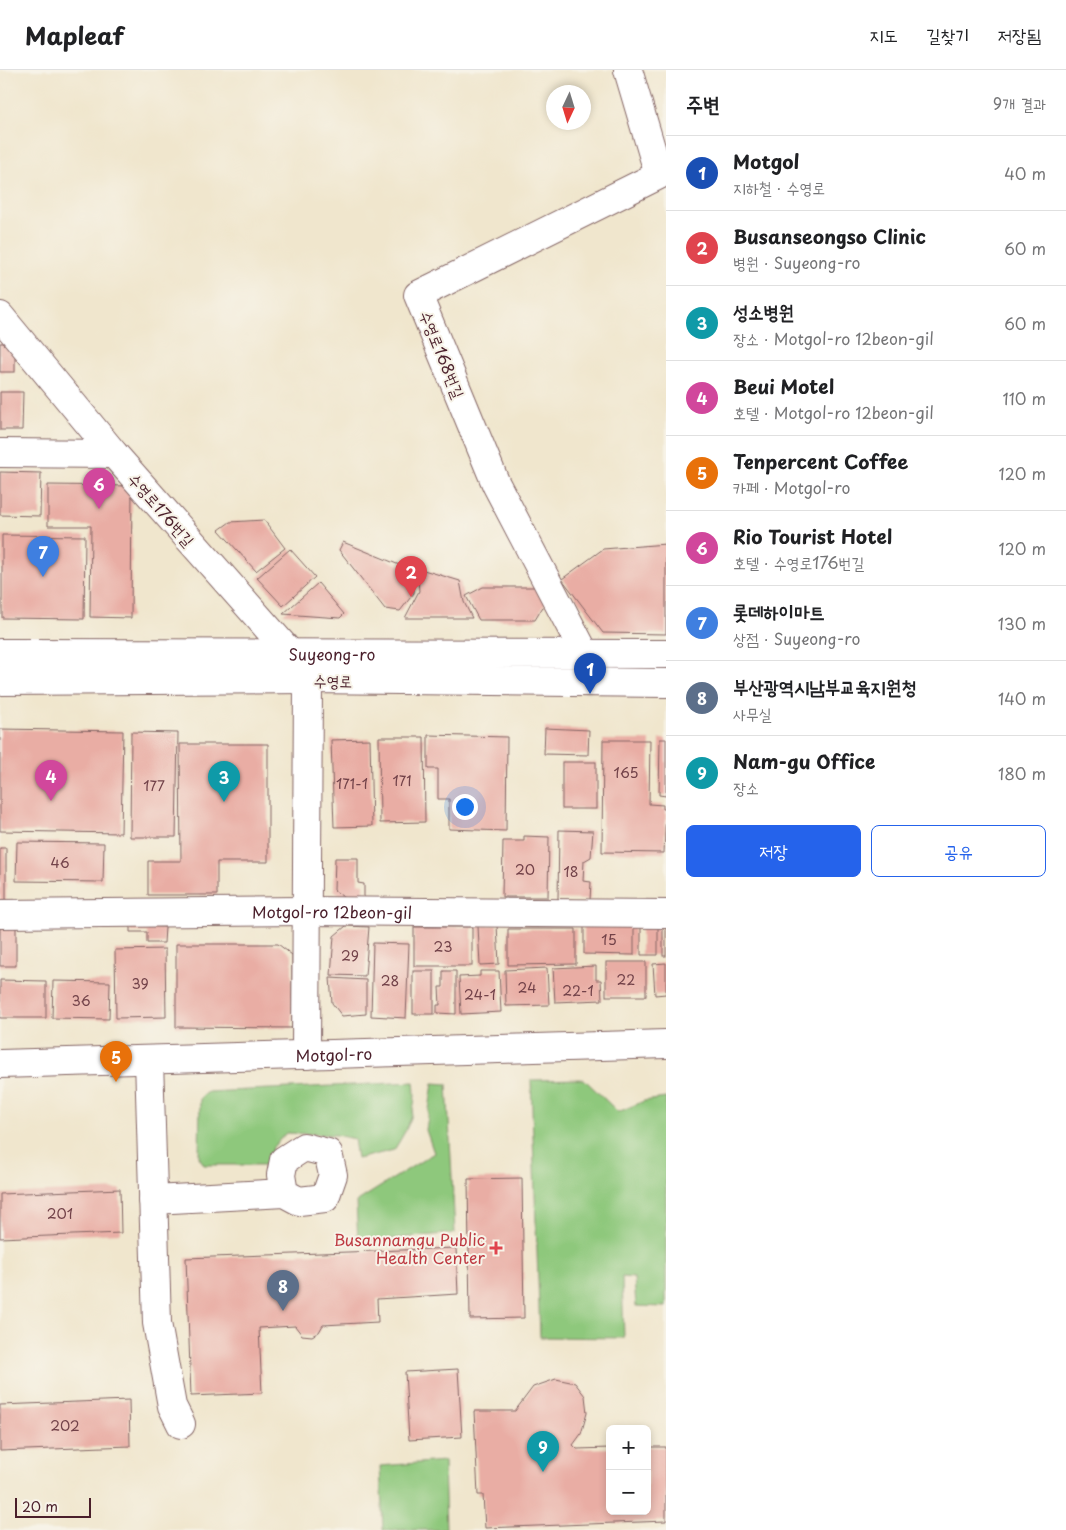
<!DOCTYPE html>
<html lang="ko">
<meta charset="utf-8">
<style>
:root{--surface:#fff;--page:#f2f2f2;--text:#202124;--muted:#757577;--line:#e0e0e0;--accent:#2563eb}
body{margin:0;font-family:"Playpen Sans","Poor Story",sans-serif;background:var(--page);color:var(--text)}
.controls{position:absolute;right:15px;bottom:15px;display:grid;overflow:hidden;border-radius:8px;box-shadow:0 2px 8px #0003}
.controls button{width:45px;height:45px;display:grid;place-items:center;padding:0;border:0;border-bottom:1px solid var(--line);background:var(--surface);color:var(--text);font:25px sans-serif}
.compass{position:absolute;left:546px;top:15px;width:45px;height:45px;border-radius:50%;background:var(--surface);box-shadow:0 2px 8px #0003;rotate:184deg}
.scale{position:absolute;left:15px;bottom:12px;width:76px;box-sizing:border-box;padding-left:5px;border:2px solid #4a1f2b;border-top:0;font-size:14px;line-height:18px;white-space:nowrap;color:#4a1f2b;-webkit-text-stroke:4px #f7f3e8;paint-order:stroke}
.you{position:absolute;left:464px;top:736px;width:18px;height:18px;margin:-12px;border:4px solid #fff;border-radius:50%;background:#1a73e8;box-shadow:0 0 0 8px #1a73e833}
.badge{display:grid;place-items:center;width:32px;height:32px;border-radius:50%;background:var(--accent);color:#fff;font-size:16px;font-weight:700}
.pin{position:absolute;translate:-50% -41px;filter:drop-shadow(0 1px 2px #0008)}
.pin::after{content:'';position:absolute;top:26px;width:18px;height:15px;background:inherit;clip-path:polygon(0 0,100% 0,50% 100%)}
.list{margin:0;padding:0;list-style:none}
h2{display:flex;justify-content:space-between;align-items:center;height:65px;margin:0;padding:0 20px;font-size:21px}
h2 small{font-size:16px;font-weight:400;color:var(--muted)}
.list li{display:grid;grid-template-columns:32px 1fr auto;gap:15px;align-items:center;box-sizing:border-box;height:75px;padding:0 20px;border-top:1px solid var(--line)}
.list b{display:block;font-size:19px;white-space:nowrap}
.list p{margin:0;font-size:16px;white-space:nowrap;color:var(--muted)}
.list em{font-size:16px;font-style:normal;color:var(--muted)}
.actions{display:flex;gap:10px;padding:15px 20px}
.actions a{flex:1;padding:11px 0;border:1px solid var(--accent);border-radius:8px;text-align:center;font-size:18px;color:var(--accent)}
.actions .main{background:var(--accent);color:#fff}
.map{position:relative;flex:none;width:666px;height:1460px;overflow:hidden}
header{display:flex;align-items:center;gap:30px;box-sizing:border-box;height:70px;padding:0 25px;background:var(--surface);border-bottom:1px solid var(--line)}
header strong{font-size:24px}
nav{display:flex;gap:28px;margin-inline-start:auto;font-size:18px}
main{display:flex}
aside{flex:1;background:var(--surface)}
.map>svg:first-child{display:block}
</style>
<header>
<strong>Mapleaf</strong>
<nav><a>지도</a><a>길찾기</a><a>저장됨</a></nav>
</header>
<main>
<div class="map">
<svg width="666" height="1460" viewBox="0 0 666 1460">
<rect width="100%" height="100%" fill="#f7f3e8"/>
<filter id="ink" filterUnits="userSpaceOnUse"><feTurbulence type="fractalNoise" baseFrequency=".02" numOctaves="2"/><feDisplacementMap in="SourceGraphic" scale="10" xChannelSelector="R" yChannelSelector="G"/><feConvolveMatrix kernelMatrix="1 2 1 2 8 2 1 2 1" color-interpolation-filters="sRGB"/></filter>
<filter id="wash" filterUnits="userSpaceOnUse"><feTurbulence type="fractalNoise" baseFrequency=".0096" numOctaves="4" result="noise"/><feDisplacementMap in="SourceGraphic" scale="20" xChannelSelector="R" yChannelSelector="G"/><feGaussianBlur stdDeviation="1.12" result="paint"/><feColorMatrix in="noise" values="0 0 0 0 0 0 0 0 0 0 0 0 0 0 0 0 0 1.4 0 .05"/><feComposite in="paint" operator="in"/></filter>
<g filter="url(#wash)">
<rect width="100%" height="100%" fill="#f0e6cd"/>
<g fill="#8ec87c" stroke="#6c7454">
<polygon points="584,1009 618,1042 644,1031 666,1028 666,1237 636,1236 634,1208 622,1207 624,1268 540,1267 531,1010"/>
<path d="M414 1012C418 1040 408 1058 394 1080L357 1089 354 1069 336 1065 286 1063 273 1077 267 1095H204L199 1087 200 1028 207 1022Z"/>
<polygon points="433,1013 447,1014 455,1163 358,1172 356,1132 434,1083 426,1060"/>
<polygon points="444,1391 446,1460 383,1460 380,1396"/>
</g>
<g id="blocks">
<g fill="#e9ada4">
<rect x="0" y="273" width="15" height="29"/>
<polygon points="0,322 23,322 22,360 0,360"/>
<polygon points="0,402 41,403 40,446 0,445"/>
<polygon points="48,415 132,416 131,548 90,547 91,456 48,456"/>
<polygon points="264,450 285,478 256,501 219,460 230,452"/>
<polygon points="2,465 85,466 84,549 2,548"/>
<polygon points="343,472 414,501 414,523 400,541 385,539 339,480"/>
<polygon points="666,474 666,564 603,563 562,509 603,479"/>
<polygon points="290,479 315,507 283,536 257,508"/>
<polygon points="417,498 460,511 464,532 472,548 405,548 419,521"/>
<polygon points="318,513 344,544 340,548 283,544"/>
<polygon points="483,517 539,517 547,530 535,550 479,550 466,526"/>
<polygon points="545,658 589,660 588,685 544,684"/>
<polygon points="0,659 123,661 121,763 0,761"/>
<polygon points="131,662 178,663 176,767 130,767"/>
<polygon points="428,665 507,667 506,761 449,759 449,729 438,729 438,699 428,699"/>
<polygon points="379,667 424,667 425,752 380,753"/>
<polygon points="370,669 372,756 334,757 331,670"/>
<polygon points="660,669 666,669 666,726 659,725"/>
<polygon points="603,670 650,670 649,734 663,735 663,739 666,739 664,783 602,782"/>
<polygon points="180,674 268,674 268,792 217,792 217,825 148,825 148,791 181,791"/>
<rect x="562" y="692" width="34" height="47"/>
<polygon points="559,760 593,761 591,787 584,791 583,811 591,812 590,830 558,829"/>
<polygon points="524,766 549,767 548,827 502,827 503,771 524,771"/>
<polygon points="17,772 104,773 103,812 16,811"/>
<rect x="0" y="778" width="6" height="54"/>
<polygon points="335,788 358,788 358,813 364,814 364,830 347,830 334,820"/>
<polygon points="584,853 634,854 634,885 584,884"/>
<polygon points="641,853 658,854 658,885 641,885"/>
<polygon points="16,855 16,896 0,896 0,856"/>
<polygon points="497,855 499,894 480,895 478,856"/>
<rect x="663" y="855" width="3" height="31"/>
<polygon points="130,856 165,857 164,873 147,873 147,862 130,862"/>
<polygon points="346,856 369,857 365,906 331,905 334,866"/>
<rect x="414" y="857" width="58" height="39"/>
<polygon points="508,859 576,859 576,894 508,895"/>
<polygon points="373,873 409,874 406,948 371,946"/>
<polygon points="176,874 278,874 292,885 292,958 176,957"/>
<polygon points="165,879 166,947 116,948 115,880"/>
<rect x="606" y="892" width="40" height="34"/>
<polygon points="666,893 666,924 655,925 653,894"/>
<polygon points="596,896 596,910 601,910 602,930 555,932 553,898"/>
<polygon points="547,898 549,935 506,936 505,900"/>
<rect x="413" y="901" width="21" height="43"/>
<polygon points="443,901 456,901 456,944 437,943 437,935 440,935 439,917 443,917"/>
<polygon points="480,901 499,901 501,942 461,944 459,907 480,906"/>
<polygon points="330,908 366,910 366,944 342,946 332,933"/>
<polygon points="0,910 46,911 46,948 0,948"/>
<polygon points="53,911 110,912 109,949 52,948"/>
<polygon points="522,1108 524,1248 470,1249 468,1109"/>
<polygon points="120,1119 121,1163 0,1168 0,1124"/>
<polygon points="456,1178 458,1224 377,1229 378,1252 323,1255 319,1262 312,1266 302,1265 295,1256 259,1258 262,1323 191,1326 186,1188"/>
<polygon points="458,1299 462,1367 409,1370 405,1302"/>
<polygon points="556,1309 575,1313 585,1326 587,1343 581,1364 573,1375 577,1379 610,1378 610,1441 647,1441 647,1377 666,1377 666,1451 485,1458 483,1425 478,1425 474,1341 515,1341 533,1317"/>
<polygon points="129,1330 130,1376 0,1381 0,1335"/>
</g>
</g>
</g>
<g filter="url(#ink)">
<use href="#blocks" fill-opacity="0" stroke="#846564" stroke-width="1"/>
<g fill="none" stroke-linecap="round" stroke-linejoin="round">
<g stroke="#846564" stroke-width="30">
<g id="minor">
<polyline points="0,246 114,384 289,582"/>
<polyline points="0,383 114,384"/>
<polyline points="585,584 496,414 418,225 659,105 628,0"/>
<path id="s1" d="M0 844 306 841 666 844"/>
<polyline points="306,985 308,609"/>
<polyline points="149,990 157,1253 172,1336 181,1354"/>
<path id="s2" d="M0 994 666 974"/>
<polyline points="153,1130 284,1123 299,1131 325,1128 333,1105 328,1083 304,1077 284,1090 281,1105 284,1123"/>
</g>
</g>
<g stroke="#846564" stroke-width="30">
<g id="major">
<path id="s3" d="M0 583 666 584"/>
<polyline points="0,611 308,609 666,613"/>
</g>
</g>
<use href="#minor" stroke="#fff" stroke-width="28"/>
<use href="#major" stroke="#fff" stroke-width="28"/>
</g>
</g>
<path fill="#e0444e" stroke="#f7f3e8" stroke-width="2" d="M493.5 1170.5h5v5h5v5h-5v5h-5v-5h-5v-5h5z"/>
<g text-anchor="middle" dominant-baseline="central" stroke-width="4" stroke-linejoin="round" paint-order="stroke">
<g font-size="14" fill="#724249">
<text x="626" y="702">165</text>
<text x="402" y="710">171</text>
<text x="352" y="713">171-1</text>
<text x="154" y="715">177</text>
<text x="60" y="792">46</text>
<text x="525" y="799">20</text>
<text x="571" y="801">18</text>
<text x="609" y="869">15</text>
<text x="443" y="876">23</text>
<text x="350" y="885">29</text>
<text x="626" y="909">22</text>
<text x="390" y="910">28</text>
<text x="140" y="913">39</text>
<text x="527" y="917">24</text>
<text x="578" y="920">22-1</text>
<text x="480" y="924">24-1</text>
<text x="81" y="930">36</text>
<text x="60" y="1143">201</text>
<text x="65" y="1355">202</text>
</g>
<g font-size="16" fill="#4a1f2b" stroke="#f7f3e8">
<text transform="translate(443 284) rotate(68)">수영로168번길</text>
<text transform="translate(162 439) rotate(49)">수영로176번길</text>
<text stroke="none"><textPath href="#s3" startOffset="332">Suyeong-ro</textPath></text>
<text transform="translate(333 610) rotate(1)">수영로</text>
<text stroke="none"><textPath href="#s1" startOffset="332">Motgol-ro 12beon-gil</textPath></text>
<text stroke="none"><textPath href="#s2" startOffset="334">Motgol-ro</textPath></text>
</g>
<g font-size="16" fill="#be3a42" stroke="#f7f3e8" text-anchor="end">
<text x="485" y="1169">Busannamgu Public<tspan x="485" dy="18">Health Center</tspan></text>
</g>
</g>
</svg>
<div class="controls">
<button>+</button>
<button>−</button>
</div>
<svg class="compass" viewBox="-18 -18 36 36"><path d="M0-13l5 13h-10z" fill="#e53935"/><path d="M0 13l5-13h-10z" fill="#757577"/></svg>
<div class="scale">20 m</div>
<div class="you"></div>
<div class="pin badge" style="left:590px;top:624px;background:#1a4fb4">1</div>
<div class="pin badge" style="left:411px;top:527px;background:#e0444e">2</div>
<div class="pin badge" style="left:224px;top:732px;background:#0f9aa8">3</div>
<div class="pin badge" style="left:51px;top:731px;background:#d1479c">4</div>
<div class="pin badge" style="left:116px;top:1012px;background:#e8710a">5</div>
<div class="pin badge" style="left:99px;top:439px;background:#d1479c">6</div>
<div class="pin badge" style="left:43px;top:507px;background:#3f7fe0">7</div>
<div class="pin badge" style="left:283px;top:1241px;background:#5c6f8a">8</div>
<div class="pin badge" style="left:543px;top:1402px;background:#0f9aa8">9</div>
</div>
<aside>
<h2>주변<small>9개 결과</small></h2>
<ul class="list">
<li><span class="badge" style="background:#1a4fb4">1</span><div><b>Motgol</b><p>지하철 · 수영로</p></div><em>40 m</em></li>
<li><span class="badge" style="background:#e0444e">2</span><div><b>Busanseongso Clinic</b><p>병원 · Suyeong-ro</p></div><em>60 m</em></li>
<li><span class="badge" style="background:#0f9aa8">3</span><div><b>성소병원</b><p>장소 · Motgol-ro 12beon-gil</p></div><em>60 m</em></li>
<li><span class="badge" style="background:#d1479c">4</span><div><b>Beui Motel</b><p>호텔 · Motgol-ro 12beon-gil</p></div><em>110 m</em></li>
<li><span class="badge" style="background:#e8710a">5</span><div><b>Tenpercent Coffee</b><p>카페 · Motgol-ro</p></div><em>120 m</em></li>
<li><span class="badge" style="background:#d1479c">6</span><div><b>Rio Tourist Hotel</b><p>호텔 · 수영로176번길</p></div><em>120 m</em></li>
<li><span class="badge" style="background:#3f7fe0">7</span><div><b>롯데하이마트</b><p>상점 · Suyeong-ro</p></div><em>130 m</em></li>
<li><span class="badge" style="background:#5c6f8a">8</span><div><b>부산광역시남부교육지원청</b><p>사무실</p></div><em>140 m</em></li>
<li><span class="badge" style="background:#0f9aa8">9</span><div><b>Nam-gu Office</b><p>장소</p></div><em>180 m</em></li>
</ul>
<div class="actions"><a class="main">저장</a><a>공유</a></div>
</aside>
</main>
